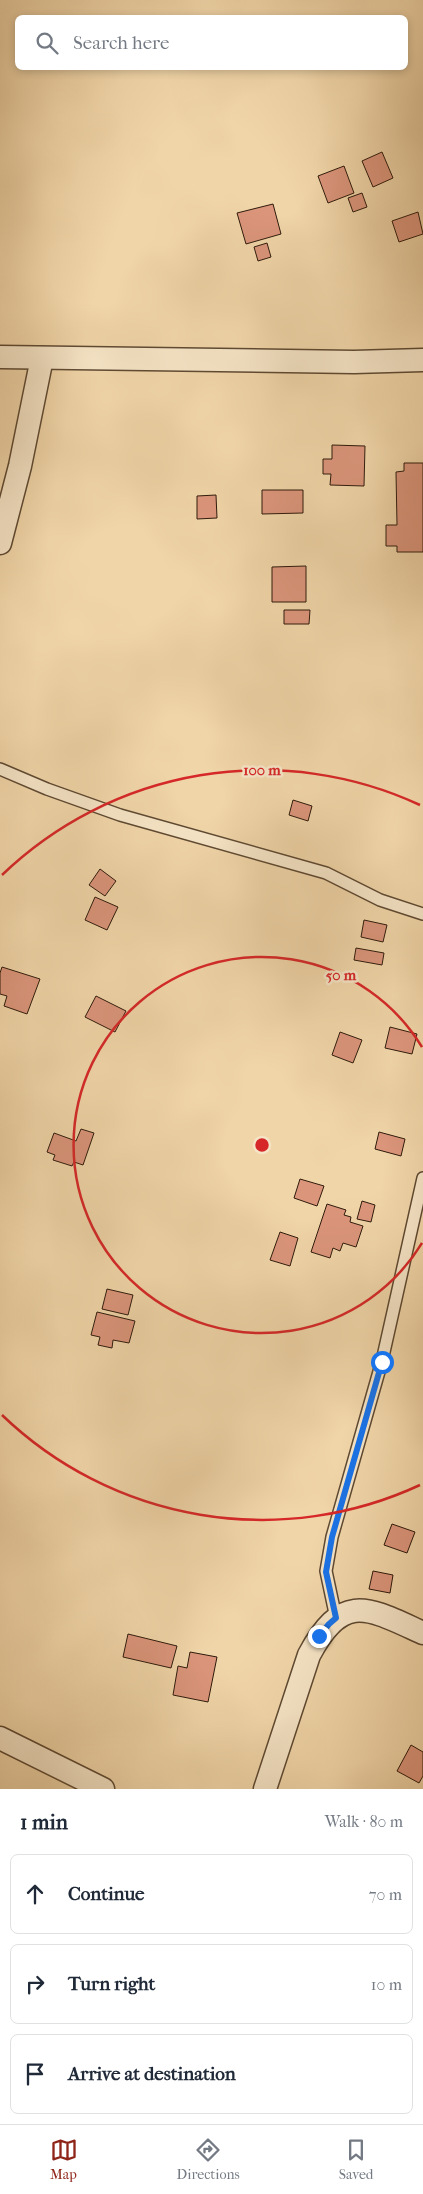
<!DOCTYPE html>
<meta charset="utf-8">
<style>
:root{--surface:#fff;--page:#f2f2f3;--text:#1f2937;--muted:#747a83;--line:#e0e1e3;--accent:#8f2418}
body{margin:0;font-family:"IM FELL French Canon",serif;background:var(--page);color:var(--text)}
.stop{position:absolute;width:15px;height:15px;margin:-11px;border:4px solid #1a73e8;border-radius:50%;background:#fff}
.stop.end{background:#1a73e8;border-color:#fff;box-shadow:0 1px 5px #0008}
.list{margin:0;padding:0;list-style:none}
h2{display:flex;justify-content:space-between;align-items:center;height:65px;margin:0;padding:0 20px;font-size:21px}
h2 small{font-size:16px;font-weight:400;color:var(--muted)}
.list li{display:grid;grid-template-columns:32px 1fr auto;gap:15px;align-items:center;box-sizing:border-box;height:80px;margin:0 10px 10px;padding:0 10px;border:1px solid var(--line);border-radius:8px}
.list b{display:block;font-size:19px;white-space:nowrap}
.list em{font-size:16px;font-style:normal;color:var(--muted)}
.icon{flex:none;width:28px;height:28px;fill:none;stroke:currentColor;stroke-width:2;stroke-linecap:round;stroke-linejoin:round}
.map{position:relative;flex:none;width:423px;height:1789px;overflow:hidden}
.search{position:absolute;background:var(--surface);box-shadow:0 2px 8px #0003;left:15px;right:15px;top:15px;height:55px;display:flex;align-items:center;gap:12px;box-sizing:border-box;padding:0 18px;border-radius:8px;color:var(--muted);font-size:19px}
.sheet{height:335px;background:var(--surface)}
nav{display:flex;justify-content:space-around;align-items:center;box-sizing:border-box;height:70px;border-top:1px solid var(--line);background:var(--surface);font-size:14px;color:var(--muted)}
nav a{display:grid;justify-items:center;gap:2px}
nav .on{color:var(--accent)}
.map>svg:first-child{display:block}
</style>
<div class="map">
<svg width="423" height="1789" viewBox="0 0 423 1789">
<rect width="100%" height="100%" fill="#f0d5a8"/>
<filter id="stains"><feTurbulence type="fractalNoise" baseFrequency=".004" numOctaves="4"/><feColorMatrix values="0 0 0 0 .2 0 0 0 0 .09 0 0 0 0 .02 0 0 0 .5 -.17"/></filter>
<radialGradient id="worn" r=".72"><stop offset=".6" stop-color="#630" stop-opacity="0"/><stop offset="1" stop-color="#630" stop-opacity=".3"/></radialGradient>
<g fill="#db957b" stroke="#2e1a0b">
<polygon points="382,152 393,178 373,187 362,161"/>
<polygon points="344,166 354,193 328,203 318,176"/>
<polygon points="362,193 367,207 353,212 348,198"/>
<polygon points="273,204 281,234 246,244 237,213"/>
<polygon points="418,212 423,234 399,242 392,221"/>
<polygon points="267,243 271,257 258,261 254,247"/>
<polygon points="332,445 365,446 364,486 330,485 331,474 323,474 323,459 332,459"/>
<polygon points="404,463 423,463 423,552 397,552 397,546 386,546 386,525 397,525 396,472 404,471"/>
<polygon points="262,490 303,490 303,513 262,514"/>
<polygon points="216,495 217,518 197,519 197,496"/>
<polygon points="306,566 306,602 272,602 272,567"/>
<polygon points="284,610 310,610 309,624 284,624"/>
<polygon points="293,800 312,806 308,821 289,815"/>
<polygon points="100,869 116,881 105,896 89,885"/>
<polygon points="95,897 118,907 107,930 85,920"/>
<polygon points="364,920 387,925 383,942 361,937"/>
<polygon points="356,948 384,953 382,965 354,960"/>
<polygon points="2,967 40,979 27,1014 4,1006 7,996 0,994 0,973"/>
<polygon points="96,996 126,1011 115,1032 85,1017"/>
<polygon points="390,1027 417,1034 412,1054 385,1048"/>
<polygon points="340,1032 362,1040 353,1063 332,1055"/>
<polygon points="81,1129 94,1133 83,1165 74,1162 72,1166 53,1160 55,1155 47,1152 54,1133 76,1141"/>
<polygon points="379,1132 405,1139 401,1156 375,1149"/>
<polygon points="300,1179 324,1186 317,1206 294,1198"/>
<polygon points="362,1201 375,1205 371,1222 357,1219"/>
<polygon points="327,1204 346,1210 344,1215 351,1217 350,1222 363,1226 356,1247 343,1243 340,1251 333,1248 330,1258 311,1252"/>
<polygon points="280,1232 298,1238 290,1266 270,1260"/>
<polygon points="107,1289 133,1295 128,1315 102,1309"/>
<polygon points="97,1312 135,1321 129,1343 113,1340 112,1348 98,1345 100,1337 91,1335"/>
<polygon points="392,1524 415,1532 407,1553 384,1545"/>
<polygon points="373,1571 393,1575 390,1593 369,1589"/>
<polygon points="128,1634 177,1646 171,1668 123,1657"/>
<polygon points="190,1652 217,1657 208,1702 173,1695 178,1666 187,1668"/>
<polygon points="411,1745 423,1752 423,1776 419,1783 397,1771"/>
</g>
<g fill="none" stroke-linecap="round" stroke-linejoin="round">
<g stroke="#5e4932" stroke-width="14">
<g id="service">
<polyline points="0,769 47,789 120,815 326,873 380,900 423,914"/>
<polyline points="336,1618 326,1571 332,1537 382,1361 423,1178"/>
</g>
</g>
<g stroke="#5e4932" stroke-width="25">
<g id="minor">
<polyline points="0,357 354,362 423,360"/>
<polyline points="0,543 20,466 42,358"/>
<polyline points="0,1738 103,1789"/>
<path d="M265 1789 309 1655C343 1591 368 1608 423 1633"/>
</g>
</g>
<use href="#service" stroke="#f5e4c6" stroke-width="11"/>
<use href="#minor" stroke="#f5e4c6" stroke-width="22"/>
</g>
<g fill="none" stroke-linecap="round" stroke-linejoin="round">
<polyline stroke="#1a73e8" stroke-width="6" points="319,1636 329,1624 336,1618 326,1572 332,1537 382,1362"/>
</g>
<g fill="none" stroke="#d62828" stroke-width="2.5">
<path d="M422 1243A188 188 0 1 1 422 1047"/>
<path d="M420 1485A375 375 0 0 1 2 1415M2 875A375 375 0 0 1 420 805"/>
</g>
<circle cx="262" cy="1145" r="8" fill="#d62828" stroke="#f5e4c6" stroke-width="2.5"/>
<g font-size="15" text-anchor="middle" font-weight="bold" fill="#d62828" stroke="#f5e4c6" stroke-width="5" stroke-linejoin="round" paint-order="stroke">
<text x="262" y="775">100 m</text>
<text x="341" y="980">50 m</text>
</g>
<rect width="100%" height="100%" filter="url(#stains)"/>
<rect width="100%" height="100%" fill="url(#worn)"/>
</svg>
<div class="stop" style="left:382px;top:1362px"></div>
<div class="stop end" style="left:319px;top:1636px"></div>
<div class="search"><svg class="icon" aria-label="search" viewBox="0 0 24 24"><circle cx="10" cy="10" r="6"/><path d="M15 15l6 6"/></svg>Search here</div>
</div>
<section class="sheet">
<h2>1 min<small>Walk · 80 m</small></h2>
<ul class="list">
<li><svg class="icon" aria-label="ahead" viewBox="0 0 24 24"><path d="M12 20V5M6 11l6-6 6 6"/></svg><div><b>Continue</b></div><em>70 m</em></li>
<li><svg class="icon" aria-label="right" viewBox="0 0 24 24"><path d="M7 20v-9h11M14 6l5 5-5 5"/></svg><div><b>Turn right</b></div><em>10 m</em></li>
<li><svg class="icon" aria-label="arrive" viewBox="0 0 24 24"><path d="M6 21V4h12l-3 4 3 4H6"/></svg><div><b>Arrive at destination</b></div></li>
</ul>
</section>
<nav>
<a class="on"><svg class="icon" aria-label="map" viewBox="0 0 24 24"><path d="M3 6l6-2 6 2 6-2v14l-6 2-6-2-6 2zM9 4v14M15 6v14"/></svg>Map</a>
<a><svg class="icon" aria-label="directions" viewBox="0 0 24 24"><path d="M12 3l9 9-9 9-9-9zM9 14v-3h6M13 9l2 2-2 2"/></svg>Directions</a>
<a><svg class="icon" aria-label="saved" viewBox="0 0 24 24"><path d="M7 4h10v16l-5-4-5 4z"/></svg>Saved</a>
</nav>
